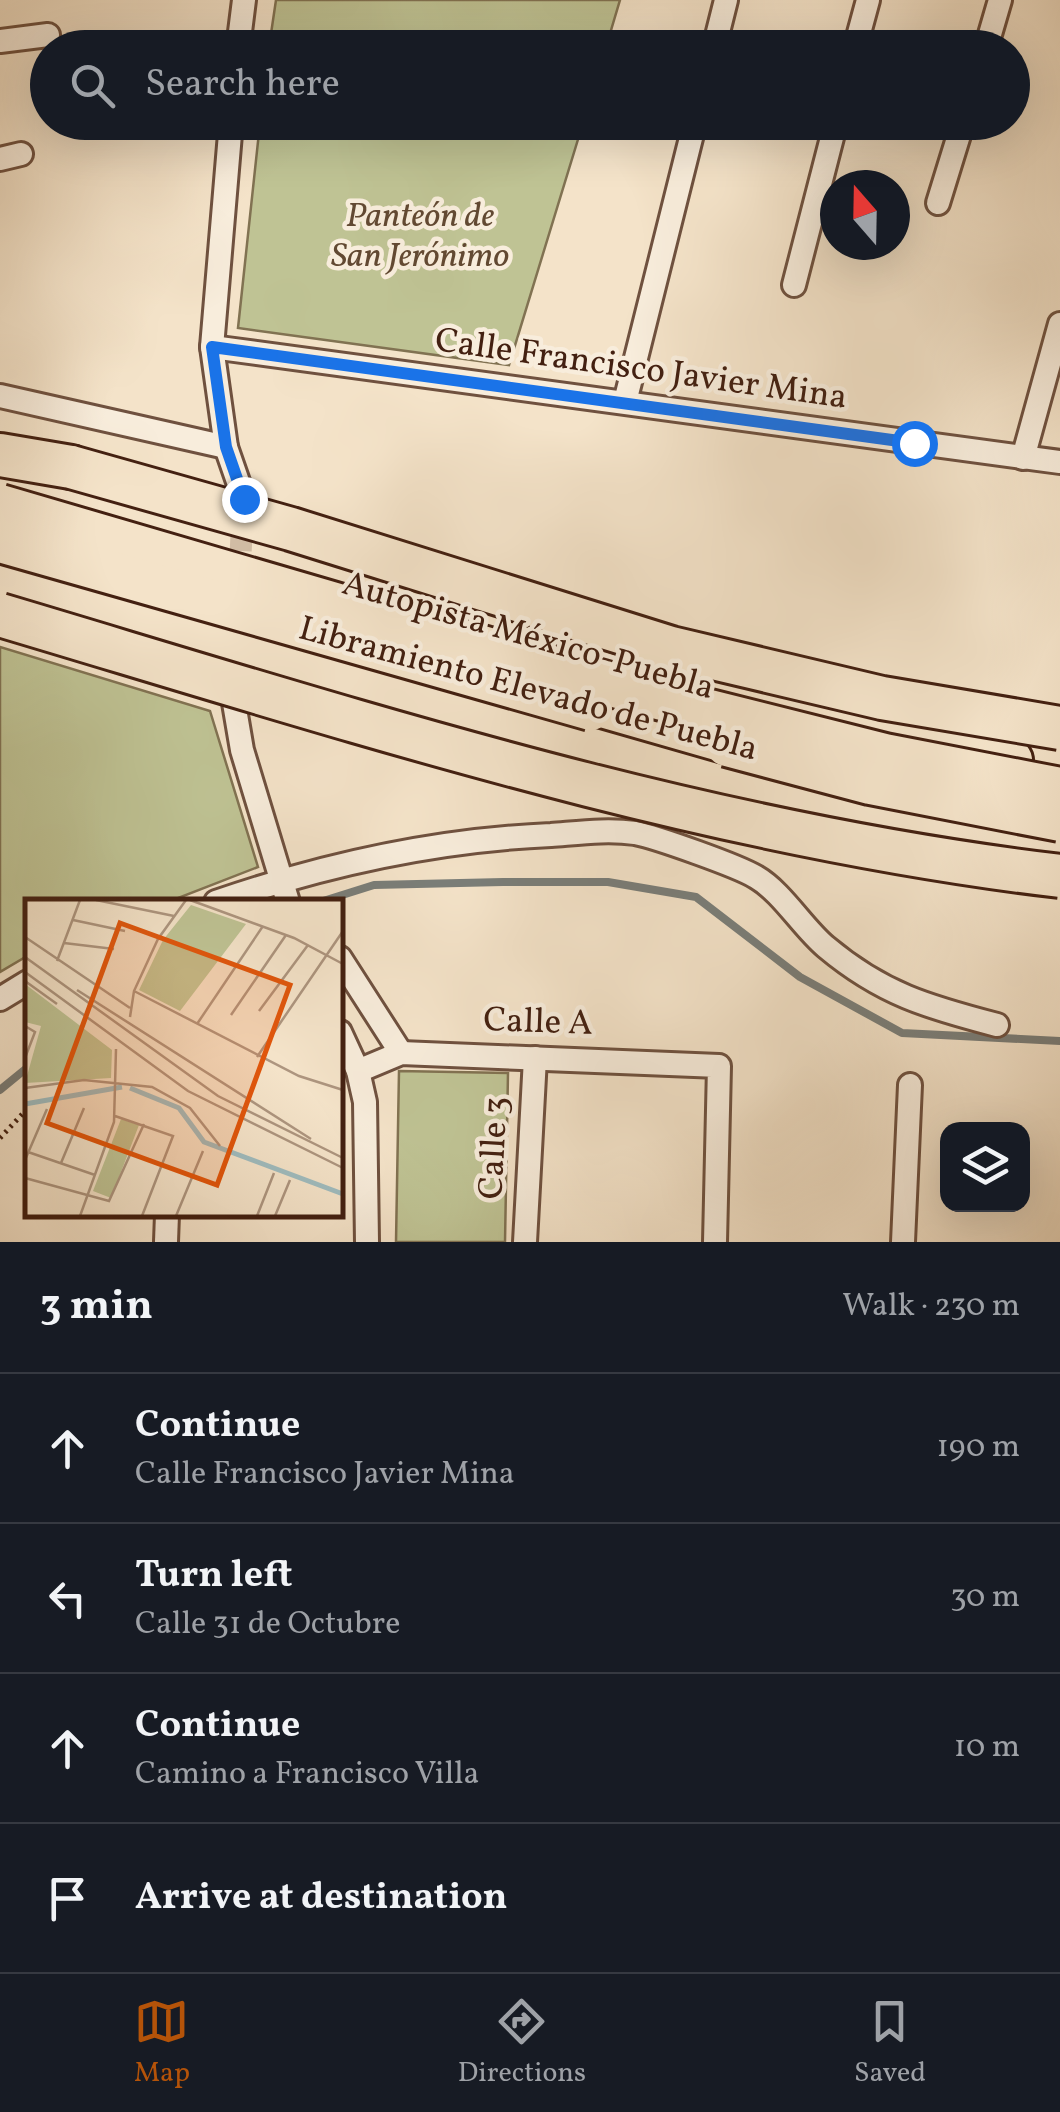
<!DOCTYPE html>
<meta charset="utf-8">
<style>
:root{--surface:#171b24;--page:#20242c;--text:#f1f3f6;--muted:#9ea1a6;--line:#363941;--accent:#b45309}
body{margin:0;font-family:Vollkorn,serif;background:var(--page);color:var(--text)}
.controls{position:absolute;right:30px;bottom:30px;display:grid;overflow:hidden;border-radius:20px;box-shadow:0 10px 40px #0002}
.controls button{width:90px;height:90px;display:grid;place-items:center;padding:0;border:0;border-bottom:2px solid var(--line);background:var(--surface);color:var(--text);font:50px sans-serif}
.compass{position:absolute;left:820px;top:170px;width:90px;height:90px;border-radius:50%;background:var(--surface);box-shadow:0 10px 40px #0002;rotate:340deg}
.stop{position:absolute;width:30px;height:30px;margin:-22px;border:8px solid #1a73e8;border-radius:50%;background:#fff}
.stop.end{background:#1a73e8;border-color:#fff;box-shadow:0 2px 10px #0008}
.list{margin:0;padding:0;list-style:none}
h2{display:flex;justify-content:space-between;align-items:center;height:130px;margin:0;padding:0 40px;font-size:42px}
h2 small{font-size:32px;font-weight:400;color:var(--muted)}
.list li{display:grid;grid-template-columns:65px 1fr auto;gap:30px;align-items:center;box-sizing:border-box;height:150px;padding:0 40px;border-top:2px solid var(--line)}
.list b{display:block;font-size:38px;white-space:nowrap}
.list p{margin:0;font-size:32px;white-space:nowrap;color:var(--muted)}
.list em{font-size:32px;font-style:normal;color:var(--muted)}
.icon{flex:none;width:55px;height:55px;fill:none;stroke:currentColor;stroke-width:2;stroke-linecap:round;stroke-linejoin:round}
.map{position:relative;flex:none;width:1060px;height:1242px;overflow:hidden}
.search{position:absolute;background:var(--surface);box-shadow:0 10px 40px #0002;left:30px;right:30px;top:30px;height:110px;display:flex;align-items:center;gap:25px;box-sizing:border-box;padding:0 35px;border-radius:55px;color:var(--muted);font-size:38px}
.sheet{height:730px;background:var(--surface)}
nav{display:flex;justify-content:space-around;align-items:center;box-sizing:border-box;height:140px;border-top:2px solid var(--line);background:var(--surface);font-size:28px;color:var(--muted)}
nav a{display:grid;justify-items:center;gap:5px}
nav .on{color:var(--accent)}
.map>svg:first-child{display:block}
</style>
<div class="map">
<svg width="1060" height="1242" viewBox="0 0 1060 1242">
<rect width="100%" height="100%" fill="#f4e3c9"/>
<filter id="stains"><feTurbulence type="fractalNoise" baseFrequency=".002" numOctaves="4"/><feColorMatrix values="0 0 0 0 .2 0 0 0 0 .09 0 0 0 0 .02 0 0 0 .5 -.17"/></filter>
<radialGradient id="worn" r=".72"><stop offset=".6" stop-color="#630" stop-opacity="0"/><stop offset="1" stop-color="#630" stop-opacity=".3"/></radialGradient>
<g fill="#bfc394" stroke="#817252" stroke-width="2.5">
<polygon points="276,0 620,0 606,47 269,47"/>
<polygon points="260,123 583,123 509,365 238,328"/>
<polygon points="0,647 210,711 258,867 168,902 28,902 27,956 0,972"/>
<polygon points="399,1071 508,1073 505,1242 396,1242"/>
</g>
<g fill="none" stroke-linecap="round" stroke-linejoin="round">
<g stroke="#7a7e79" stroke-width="8">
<polyline points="320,902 374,885 503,882 608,882 696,897 800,977 902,1033 1060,1041"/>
<polyline points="0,1090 28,1067"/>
</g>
<polyline stroke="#d1bca4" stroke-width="22" stroke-dasharray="22 11" stroke-linecap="butt" points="239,584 243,506"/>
<g stroke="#6f513f" stroke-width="28">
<g id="minor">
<polyline points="0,41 48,35"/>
<polyline points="238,48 244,0"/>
<polyline points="714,48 726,0"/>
<polyline points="855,48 868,0"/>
<polyline points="986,48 1000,0"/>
<polyline points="231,122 212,347 226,447 244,499"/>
<polyline points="0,159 21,154"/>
<polyline points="938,203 963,122"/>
<polyline points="794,285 836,122"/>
<polyline points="212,347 1060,462"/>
<polyline points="0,396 226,447"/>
<polyline points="625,402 695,122"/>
<polyline points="1023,458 1060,324"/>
<polyline points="233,697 242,750 288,902"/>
<path d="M216 902C323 865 437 840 551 835 578 833 607 829 635 833 656 837 738 866 756 877 782 892 803 928 826 947 882 994 928 1007 997 1025"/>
<polyline points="340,958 401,1053"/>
<polyline points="0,999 28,982"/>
<polyline points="340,1032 358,1071 365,1102 367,1242"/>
<polyline points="358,1071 401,1053 719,1066 715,1242"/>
<polyline points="166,1242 167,1214"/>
<polyline points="525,1242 535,1058"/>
<polyline points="903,1242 910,1085"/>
</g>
</g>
<g stroke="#432011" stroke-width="48">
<g id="motorway">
<polyline points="0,455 71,467"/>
<polyline points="0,580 711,784 852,813 1060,847"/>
<polyline points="484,626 658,676 1011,760"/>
</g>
</g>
<polyline stroke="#432011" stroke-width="5" stroke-dasharray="2.5 5" stroke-linecap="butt" points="0,1138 28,1108"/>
<use href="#minor" stroke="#f8eddc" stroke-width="22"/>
<use href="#motorway" stroke="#f4e3c9" stroke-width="42"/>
<g stroke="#432011" stroke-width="48" stroke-linecap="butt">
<g id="motorway-bridge">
<polyline points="71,467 291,529 671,648 882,698 1060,728"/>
<polyline points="0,506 646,695 885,755 1060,789"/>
<polyline points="0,541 591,709"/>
<path d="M0 615C349 719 697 833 1060 876"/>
<polyline points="727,745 870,783 1060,820"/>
</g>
</g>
<use href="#motorway-bridge" stroke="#f4e3c9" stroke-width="42"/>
</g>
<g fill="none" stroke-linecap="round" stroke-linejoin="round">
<polyline stroke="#1a73e8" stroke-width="12" points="244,499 226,447 212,347 914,443"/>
</g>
<g text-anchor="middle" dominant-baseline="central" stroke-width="9" stroke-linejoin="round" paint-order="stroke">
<g font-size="35" font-style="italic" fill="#624932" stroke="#f8eddc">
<text x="420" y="217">Panteón de<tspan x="420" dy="40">San Jerónimo</tspan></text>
</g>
<g font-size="35" fill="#432011" stroke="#f8eddc">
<text transform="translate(641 370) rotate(8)">Calle Francisco Javier Mina</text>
<text transform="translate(528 637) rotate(16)">Autopista México-Puebla</text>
<text transform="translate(528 690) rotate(15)">Libramiento Elevado de Puebla</text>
<text transform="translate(538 1023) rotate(2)">Calle A</text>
<text transform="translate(495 1148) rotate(-87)">Calle 3</text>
</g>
</g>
<g transform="translate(25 899)">
<rect width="318" height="318" fill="#f4e3c9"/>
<path d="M166 6 221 25 155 112 114 91 138 41ZM0 85 87 151 86 179 0 184 16 127 0 123ZM96 220 114 226 86 299 68 292Z" fill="#bfc394"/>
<path fill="none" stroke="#9fbcbf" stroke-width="5" d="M105 189 154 209 179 243 318 295M0 205 97 188"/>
<path fill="none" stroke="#ad957f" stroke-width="2.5" d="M71 1 149 17M165 1 269 39 318 65M48 21 100 32M0 38 105 109M39 44 89 50M0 58 193 197 318 259M32 62 55 1M0 73 163 192 318 269M0 82 32 105M52 91 286 240M109 92 274 177 318 191M234 112 283 46M206 116 261 36M105 118 109 92 133 40 161 1M172 125 238 27M0 127 10 133 0 159M232 158 318 32M0 189 59 181 127 188 165 209 195 247M90 217 148 237 117 317M3 253 70 276M0 261 22 210M36 264 59 209M0 279 84 302 119 225M55 317 89 223 91 150M151 317 178 252M232 317 249 274M250 317 265 281"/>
<path fill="#e0560c" fill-opacity="0.15" stroke="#e0560c" stroke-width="5" d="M95 24 265 86 192 286 22 224Z"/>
<rect width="318" height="318" fill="none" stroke="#432011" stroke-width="5"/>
</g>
<rect width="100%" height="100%" filter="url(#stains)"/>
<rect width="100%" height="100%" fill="url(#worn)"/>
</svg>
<div class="controls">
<button><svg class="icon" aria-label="layers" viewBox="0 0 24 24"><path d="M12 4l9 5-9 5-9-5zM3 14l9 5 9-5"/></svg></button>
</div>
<svg class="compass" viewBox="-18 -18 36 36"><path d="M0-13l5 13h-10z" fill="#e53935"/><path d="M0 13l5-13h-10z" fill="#9ea1a6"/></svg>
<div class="stop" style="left:914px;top:443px"></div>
<div class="stop end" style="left:244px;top:499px"></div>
<div class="search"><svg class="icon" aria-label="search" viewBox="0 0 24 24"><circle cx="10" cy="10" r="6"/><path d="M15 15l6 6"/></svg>Search here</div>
</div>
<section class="sheet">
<h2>3 min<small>Walk · 230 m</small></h2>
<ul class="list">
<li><svg class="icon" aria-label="ahead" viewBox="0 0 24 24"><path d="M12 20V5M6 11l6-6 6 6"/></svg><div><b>Continue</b><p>Calle Francisco Javier Mina</p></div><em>190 m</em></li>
<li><svg class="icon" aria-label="left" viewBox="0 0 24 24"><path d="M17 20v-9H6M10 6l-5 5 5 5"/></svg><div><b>Turn left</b><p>Calle 31 de Octubre</p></div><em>30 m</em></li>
<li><svg class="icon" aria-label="ahead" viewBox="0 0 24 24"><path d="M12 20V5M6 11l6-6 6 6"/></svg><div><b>Continue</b><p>Camino a Francisco Villa</p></div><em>10 m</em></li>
<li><svg class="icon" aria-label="arrive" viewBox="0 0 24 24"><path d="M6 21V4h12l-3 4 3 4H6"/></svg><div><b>Arrive at destination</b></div></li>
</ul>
</section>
<nav>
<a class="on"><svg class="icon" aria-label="map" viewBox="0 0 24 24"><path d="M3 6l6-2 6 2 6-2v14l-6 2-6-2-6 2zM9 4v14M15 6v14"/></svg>Map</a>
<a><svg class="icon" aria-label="directions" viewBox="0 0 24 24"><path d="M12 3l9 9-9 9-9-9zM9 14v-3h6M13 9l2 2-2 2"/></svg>Directions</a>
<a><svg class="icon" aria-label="saved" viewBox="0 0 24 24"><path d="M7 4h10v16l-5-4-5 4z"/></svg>Saved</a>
</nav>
